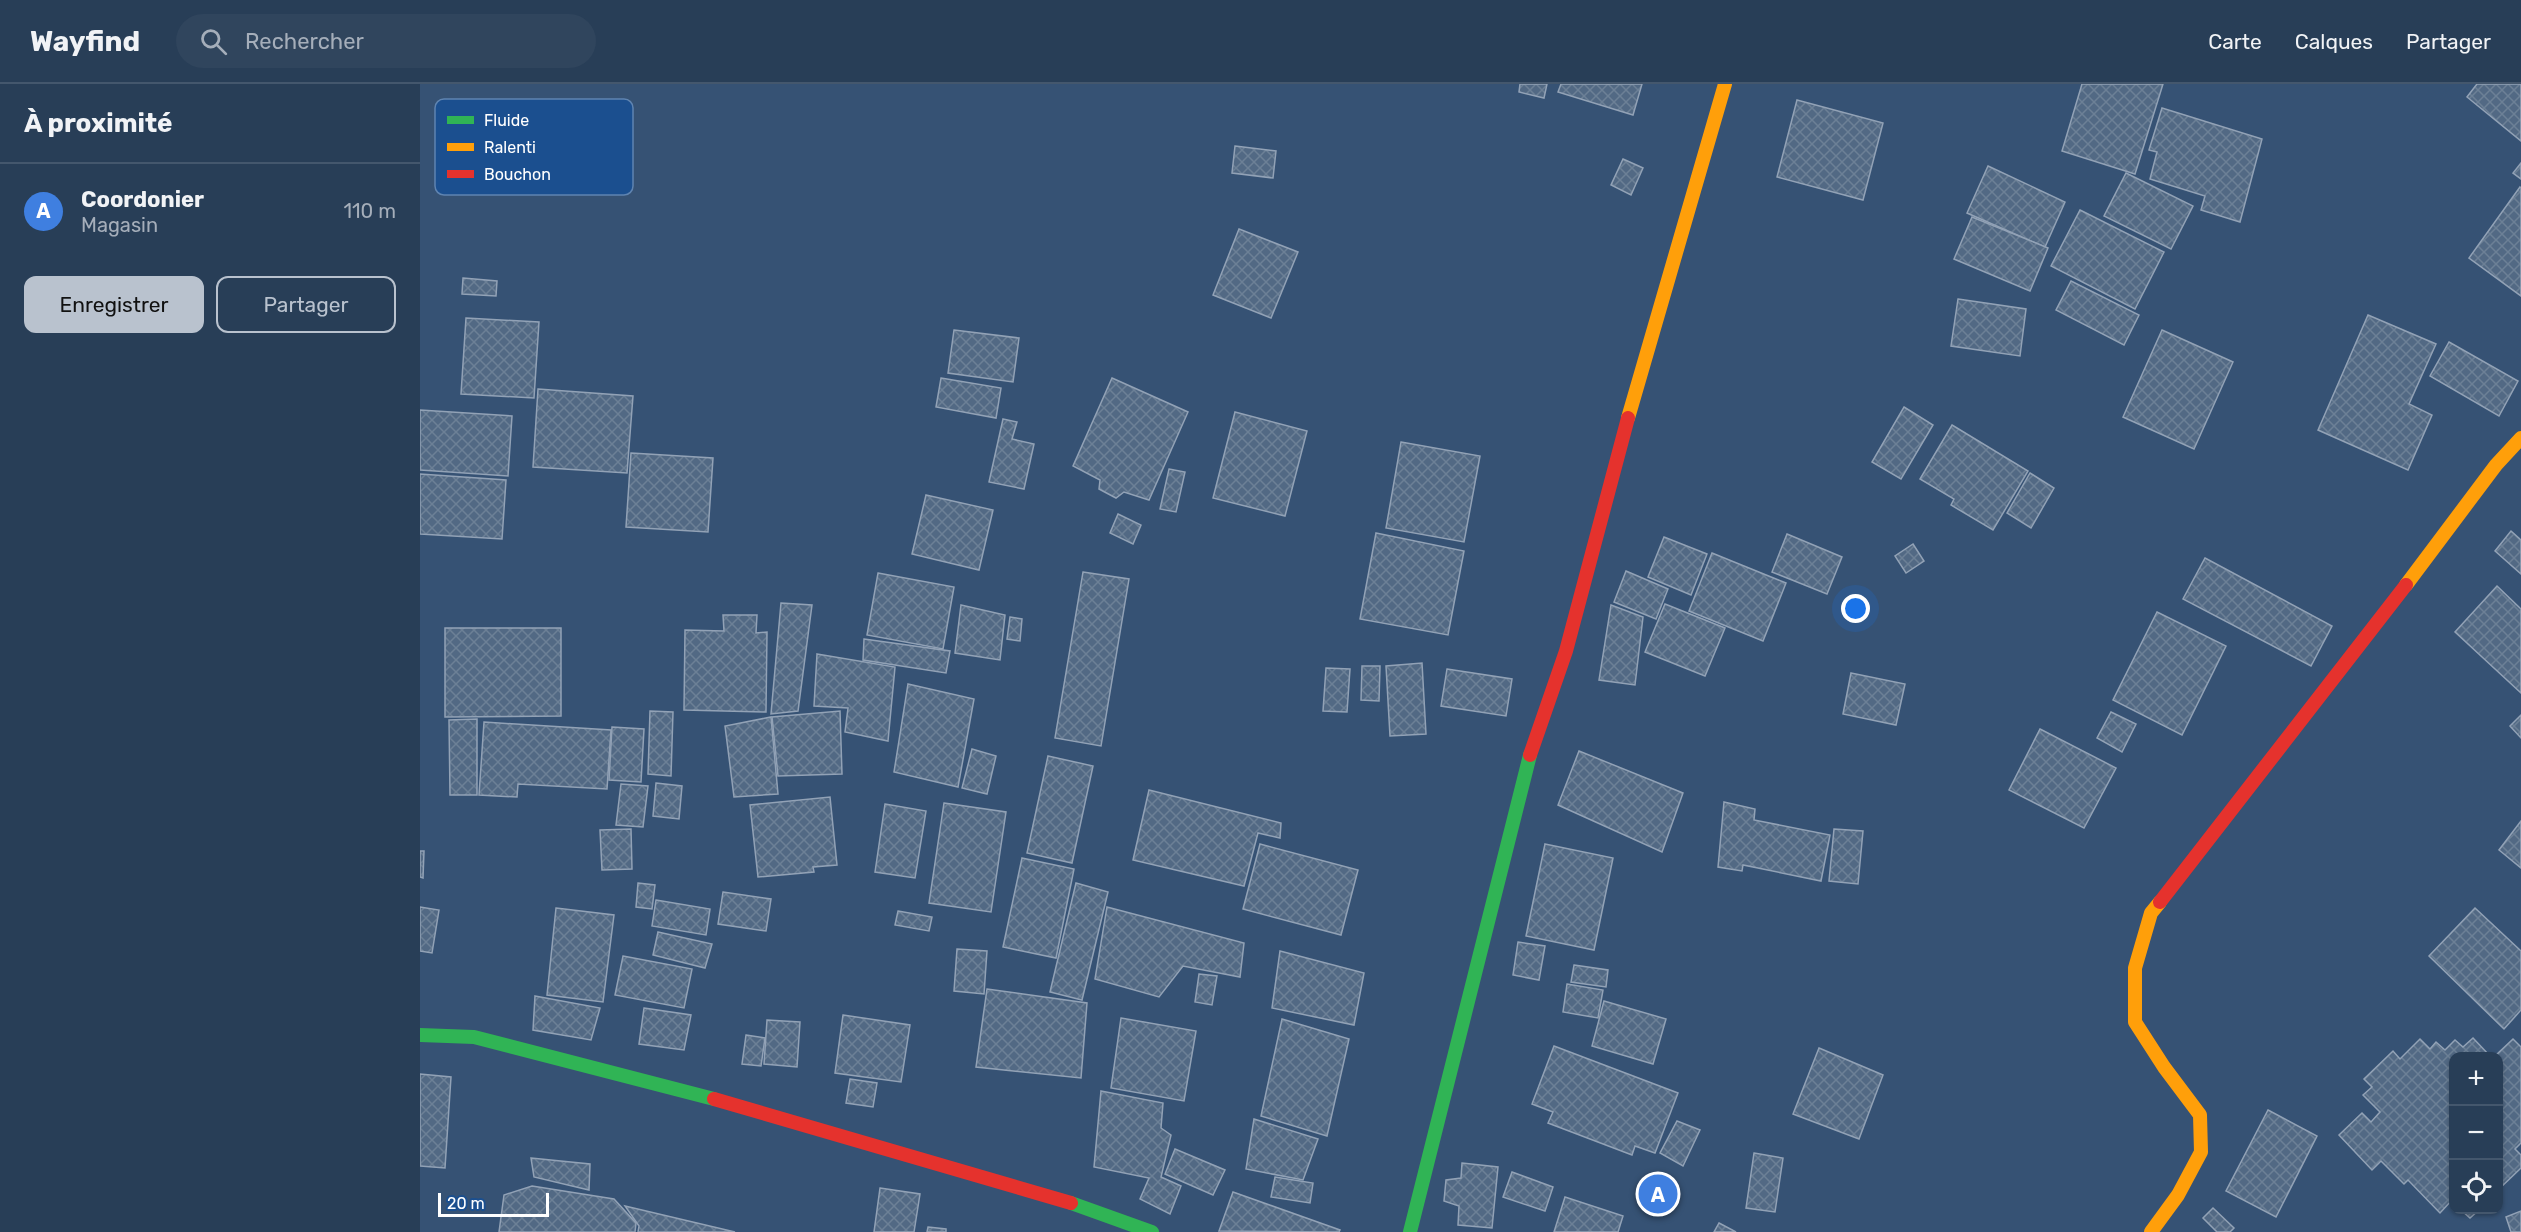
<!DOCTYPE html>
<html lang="fr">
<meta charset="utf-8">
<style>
:root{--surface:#283e57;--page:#30455d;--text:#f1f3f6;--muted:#a5aeba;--line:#44576d;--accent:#b9c2ce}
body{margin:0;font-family:Rubik,sans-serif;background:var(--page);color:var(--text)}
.controls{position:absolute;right:18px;bottom:18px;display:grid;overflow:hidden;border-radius:12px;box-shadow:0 2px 4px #0004}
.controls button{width:54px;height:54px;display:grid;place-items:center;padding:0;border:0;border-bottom:2px solid var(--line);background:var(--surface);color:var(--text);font:30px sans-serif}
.scale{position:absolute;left:18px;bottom:15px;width:111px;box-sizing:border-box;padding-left:6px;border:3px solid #fff;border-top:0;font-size:16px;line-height:21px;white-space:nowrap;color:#fff;-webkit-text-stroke:4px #1b4f8f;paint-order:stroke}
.you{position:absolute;left:1436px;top:525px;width:21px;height:21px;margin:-15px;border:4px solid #fff;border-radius:50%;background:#1a73e8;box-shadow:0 0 0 9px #1a73e833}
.badge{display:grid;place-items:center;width:39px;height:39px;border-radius:50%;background:var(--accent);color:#fff;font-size:20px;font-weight:700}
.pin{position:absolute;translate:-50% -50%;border:3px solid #fff;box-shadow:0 2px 6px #0006}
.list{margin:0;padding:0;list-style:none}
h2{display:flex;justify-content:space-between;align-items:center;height:78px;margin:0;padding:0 24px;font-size:26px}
h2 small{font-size:20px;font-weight:400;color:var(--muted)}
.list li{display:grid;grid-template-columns:39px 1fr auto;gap:18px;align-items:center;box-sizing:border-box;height:96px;padding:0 24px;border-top:2px solid var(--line)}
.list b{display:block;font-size:22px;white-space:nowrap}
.list p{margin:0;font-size:20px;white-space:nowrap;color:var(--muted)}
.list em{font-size:20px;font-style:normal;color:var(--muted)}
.actions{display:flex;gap:12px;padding:18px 24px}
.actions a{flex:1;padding:14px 0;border:2px solid var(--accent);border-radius:12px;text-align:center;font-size:21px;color:var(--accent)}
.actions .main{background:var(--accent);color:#111}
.icon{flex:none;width:33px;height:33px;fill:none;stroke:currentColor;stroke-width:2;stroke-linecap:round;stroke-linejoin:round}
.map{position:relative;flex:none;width:2101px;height:1148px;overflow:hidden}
header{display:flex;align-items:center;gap:36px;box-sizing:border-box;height:84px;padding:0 30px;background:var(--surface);border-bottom:2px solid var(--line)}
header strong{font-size:28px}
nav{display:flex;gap:33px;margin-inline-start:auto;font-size:21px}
.search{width:420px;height:54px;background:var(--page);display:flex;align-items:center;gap:15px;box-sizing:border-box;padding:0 21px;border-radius:33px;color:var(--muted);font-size:22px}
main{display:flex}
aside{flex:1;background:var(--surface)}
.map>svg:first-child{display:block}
</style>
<header>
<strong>Wayfind</strong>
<div class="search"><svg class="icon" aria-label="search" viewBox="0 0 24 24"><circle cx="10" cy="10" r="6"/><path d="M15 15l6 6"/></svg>Rechercher</div>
<nav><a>Carte</a><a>Calques</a><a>Partager</a></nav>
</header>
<main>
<aside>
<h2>À proximité<small></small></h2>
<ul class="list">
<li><span class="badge" style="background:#3f7fe0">A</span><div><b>Coordonier</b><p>Magasin</p></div><em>110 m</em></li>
</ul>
<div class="actions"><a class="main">Enregistrer</a><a>Partager</a></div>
</aside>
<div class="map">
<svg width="2101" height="1148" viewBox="0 0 2101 1148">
<defs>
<pattern id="building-cross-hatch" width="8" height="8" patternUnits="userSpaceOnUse" patternTransform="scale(1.5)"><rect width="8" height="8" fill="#526984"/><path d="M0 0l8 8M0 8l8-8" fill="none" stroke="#6c8096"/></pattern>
</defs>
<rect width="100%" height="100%" fill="#365274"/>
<g fill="url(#building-cross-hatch)" stroke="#92a2b6" stroke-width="1.5">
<polygon points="1100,0 1127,0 1124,14 1099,8"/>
<polygon points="1141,0 1222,0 1213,31 1138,8"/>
<polygon points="1662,0 1743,0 1715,90 1642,67"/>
<polygon points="2057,0 2101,0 2101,57 2047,13"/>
<polygon points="1377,16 1463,39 1443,116 1357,93"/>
<polygon points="1742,24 1842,55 1820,138 1781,126 1785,112 1730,95 1737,68 1729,66"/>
<polygon points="815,62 856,67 853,94 812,89"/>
<polygon points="1203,75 1223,84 1211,111 1191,101"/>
<polygon points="2101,79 2101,95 2093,89"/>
<polygon points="1568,82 1645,118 1625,163 1547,129"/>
<polygon points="1706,89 1773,122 1751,165 1684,132"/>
<polygon points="2100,103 2101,104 2101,212 2049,174"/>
<polygon points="1660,126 1744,168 1715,225 1631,182"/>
<polygon points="1552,133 1628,164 1610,207 1534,175"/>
<polygon points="819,145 878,168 851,234 793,211"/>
<polygon points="43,194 77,197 76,212 42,210"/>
<polygon points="1651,197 1719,231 1704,261 1636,226"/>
<polygon points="1538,215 1606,225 1600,272 1531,262"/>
<polygon points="1948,231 2016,260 1989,320 2012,331 1988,386 1898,346"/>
<polygon points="46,234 119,238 114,314 41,310"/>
<polygon points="534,246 599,254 593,298 528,289"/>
<polygon points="1742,246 1813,278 1774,365 1703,333"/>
<polygon points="2029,258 2098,297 2079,332 2010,292"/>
<polygon points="521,294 581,304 576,334 516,323"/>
<polygon points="692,294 768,328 729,416 704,408 696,414 679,405 680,396 653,382"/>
<polygon points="118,305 213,312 207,389 113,383"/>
<polygon points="1484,323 1513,341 1481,395 1452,378"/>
<polygon points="0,326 92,332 88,392 0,386"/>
<polygon points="815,328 887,347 865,432 793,414"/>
<polygon points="583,335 597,338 592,355 614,360 604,405 569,398"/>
<polygon points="1532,341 1608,387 1573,446 1531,421 1534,415 1500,395"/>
<polygon points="981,358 1060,372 1044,458 966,444"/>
<polygon points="211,369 293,374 288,448 206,443"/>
<polygon points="749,385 765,388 756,428 740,425"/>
<polygon points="1610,389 1634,404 1611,444 1587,429"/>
<polygon points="0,390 86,396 82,455 0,450"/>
<polygon points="506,411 573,426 559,486 492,470"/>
<polygon points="698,430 721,441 713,460 690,449"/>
<polygon points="2091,447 2101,456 2101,490 2075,467"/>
<polygon points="956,449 1044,467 1028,551 940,535"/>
<polygon points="1367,450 1422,473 1407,510 1352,488"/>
<polygon points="1244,453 1287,470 1271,511 1228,493"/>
<polygon points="1493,460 1504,477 1486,489 1475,472"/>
<polygon points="1292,469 1366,499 1343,557 1269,527"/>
<polygon points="1785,474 1912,542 1891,582 1763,515"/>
<polygon points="1206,487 1248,505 1236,535 1194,518"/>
<polygon points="663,488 709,495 681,662 635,654"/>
<polygon points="458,489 534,503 523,565 447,551"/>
<polygon points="2077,502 2101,525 2101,609 2035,548"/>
<polygon points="361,519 392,521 378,627 351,630"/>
<polygon points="1245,520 1305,544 1285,592 1225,568"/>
<polygon points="541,521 585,531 580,576 535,569"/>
<polygon points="1191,521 1223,533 1215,601 1179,596"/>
<polygon points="1737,528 1806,562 1762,651 1693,616"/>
<polygon points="303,531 337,531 336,549 347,548 346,628 264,626 265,546 304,547"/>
<polygon points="590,533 602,535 600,557 587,555"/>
<polygon points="25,544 141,544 141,632 25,633"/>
<polygon points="444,555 530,567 526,589 443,576"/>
<polygon points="397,570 475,583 468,657 425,648 428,624 394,622"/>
<polygon points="1002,579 1006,650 970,652 966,582"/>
<polygon points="942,582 960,582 959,617 941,616"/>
<polygon points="906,584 930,585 927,628 903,627"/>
<polygon points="1027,585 1092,595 1086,632 1021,622"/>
<polygon points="1431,589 1485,600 1476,641 1423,630"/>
<polygon points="488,600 554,615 538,703 474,688"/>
<polygon points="230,627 253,628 251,692 228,690"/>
<polygon points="420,627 422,690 358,692 352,633"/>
<polygon points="1691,628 1716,640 1702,668 1677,654"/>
<polygon points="2101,631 2101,654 2090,642"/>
<polygon points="351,633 358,710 314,713 305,642"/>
<polygon points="57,635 57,711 30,711 29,636"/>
<polygon points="64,638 191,646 187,705 98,700 97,713 59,711"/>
<polygon points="192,643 224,645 221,698 189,696"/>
<polygon points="1620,645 1696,684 1664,744 1589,706"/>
<polygon points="552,665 576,672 567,710 542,704"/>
<polygon points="1159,667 1263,709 1242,768 1138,721"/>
<polygon points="628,672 673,682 652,779 607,769"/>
<polygon points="236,699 262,702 259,735 233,732"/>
<polygon points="201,700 228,702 223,743 196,741"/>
<polygon points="729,706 861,739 860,754 838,749 824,802 713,776"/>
<polygon points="410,713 417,781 393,783 394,788 338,793 330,721"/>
<polygon points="1304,718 1335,725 1334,736 1410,751 1401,797 1323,781 1322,787 1298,783"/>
<polygon points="524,719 586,728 571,828 509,819"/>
<polygon points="465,720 506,727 495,794 455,788"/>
<polygon points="2101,737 2101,784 2079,766"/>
<polygon points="211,745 212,785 182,786 180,746"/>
<polygon points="1414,745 1443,747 1438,800 1409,797"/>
<polygon points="840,760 938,786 921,851 823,825"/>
<polygon points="1125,760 1193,774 1174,866 1106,852"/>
<polygon points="0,767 4,767 3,794 0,793"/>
<polygon points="602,774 654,785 636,874 583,863"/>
<polygon points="218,799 235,801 232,825 216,823"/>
<polygon points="656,799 688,808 662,916 630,908"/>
<polygon points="303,808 351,815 346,847 298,840"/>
<polygon points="236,816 290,825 286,851 232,842"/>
<polygon points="0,823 19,826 12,869 0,867"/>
<polygon points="687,823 824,859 820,893 763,882 739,913 675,895"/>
<polygon points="136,824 194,831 183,918 127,911"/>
<polygon points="2055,824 2101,867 2101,926 2084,945 2009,872"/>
<polygon points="478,827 512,833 509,847 475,841"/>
<polygon points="238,848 292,860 285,884 233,871"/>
<polygon points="1098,858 1125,862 1119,896 1093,891"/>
<polygon points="537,865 567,867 564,910 534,907"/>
<polygon points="860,867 944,889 934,941 852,924"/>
<polygon points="203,872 272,885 264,924 195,911"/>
<polygon points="1154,881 1188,886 1186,903 1151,898"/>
<polygon points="779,890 797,892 792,921 775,918"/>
<polygon points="1147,900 1183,906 1178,934 1143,928"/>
<polygon points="567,905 667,919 661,994 556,983"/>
<polygon points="115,912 180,924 171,956 113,946"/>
<polygon points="1184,917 1246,935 1233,980 1172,962"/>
<polygon points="224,924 271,931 264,966 219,960"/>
<polygon points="423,931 490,941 481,998 415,989"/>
<polygon points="701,934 776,947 764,1017 691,1004"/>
<polygon points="862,935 929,955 907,1052 841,1032"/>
<polygon points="347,936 380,938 377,983 344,980"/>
<polygon points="326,951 345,954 341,982 322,980"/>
<polygon points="2053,954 2070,972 2034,972 2034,1118 2032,1116 2020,1129 1988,1096 1984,1100 1961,1077 1952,1086 1919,1051 1942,1029 1951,1038 1960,1028 1943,1011 1952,1003 1944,995 1973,967 1980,975 2000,955 2010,965 2016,958 2025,966 2035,956 2043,963"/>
<polygon points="2093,955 2101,963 2101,1059 2095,1065 2101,1071 2101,1084 2078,1106 2078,972 2075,972"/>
<polygon points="1134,962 1258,1009 1235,1069 1215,1062 1212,1071 1128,1039 1133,1028 1112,1020"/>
<polygon points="1399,964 1463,991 1439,1055 1373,1030"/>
<polygon points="0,990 31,993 25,1084 0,1082"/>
<polygon points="430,995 457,999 453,1023 426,1019"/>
<polygon points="681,1007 743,1019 741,1044 751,1051 741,1093 761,1102 750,1130 720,1115 729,1094 674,1083"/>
<polygon points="1848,1026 1897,1052 1856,1133 1806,1107"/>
<polygon points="834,1035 898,1055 883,1096 826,1085"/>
<polygon points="1257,1037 1280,1046 1263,1082 1240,1069"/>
<polygon points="755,1065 805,1086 793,1111 745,1090"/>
<polygon points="1334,1069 1363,1074 1355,1128 1326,1124"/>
<polygon points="111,1074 170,1080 169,1106 114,1093"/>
<polygon points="1042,1079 1078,1083 1072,1144 1038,1141 1039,1122 1024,1117 1026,1096 1041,1094"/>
<polygon points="1092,1088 1133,1103 1125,1127 1083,1113"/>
<polygon points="855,1093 893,1099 890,1119 851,1113"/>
<polygon points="112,1102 194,1115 216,1139 215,1148 79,1148 84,1111"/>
<polygon points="460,1104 500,1110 494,1148 454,1148"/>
<polygon points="813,1108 920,1146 919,1148 799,1147"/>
<polygon points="1145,1113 1203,1132 1198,1148 1134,1148"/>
<polygon points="205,1122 315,1148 218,1148 219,1142"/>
<polygon points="1793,1124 1814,1144 1810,1148 1797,1148 1783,1134"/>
<polygon points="2041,1126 2059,1126 2050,1134"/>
<polygon points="2101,1127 2101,1148 2091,1148 2086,1133"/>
<polygon points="1299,1139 1316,1148 1294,1148"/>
<polygon points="508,1143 526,1145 526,1148 507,1148"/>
</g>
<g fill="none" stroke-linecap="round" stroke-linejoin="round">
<g stroke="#30b455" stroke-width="14">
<polyline points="0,951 54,953 294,1015"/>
<polyline points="651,1119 732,1148"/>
<polyline points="990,1148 1110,671"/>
</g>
<g stroke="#ff9f0a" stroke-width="14">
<polyline points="1208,334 1305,0"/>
<polyline points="1986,501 2076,381 2101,354"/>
<polyline points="1731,1148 1758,1111 1781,1068 1780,1031 1744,983 1715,938 1715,884 1731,829 1740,818"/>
</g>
<g stroke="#e5322d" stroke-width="14">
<polyline points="1110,671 1146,567 1208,334"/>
<polyline points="1740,818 1986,501"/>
<polyline points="294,1015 651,1119"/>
</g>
</g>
<rect x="15" y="15" width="198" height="96" rx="9" fill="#1b4f8f" stroke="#5f84b1" stroke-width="1.5"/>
<rect x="27" y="32" width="27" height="8" fill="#30b455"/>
<rect x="27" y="59" width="27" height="8" fill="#ff9f0a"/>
<rect x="27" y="86" width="27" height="8" fill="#e5322d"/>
<g font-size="16" fill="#fff">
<text x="64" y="42">Fluide</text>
<text x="64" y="69">Ralenti</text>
<text x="64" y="96">Bouchon</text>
</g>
</svg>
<div class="controls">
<button>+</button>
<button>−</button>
<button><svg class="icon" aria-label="locate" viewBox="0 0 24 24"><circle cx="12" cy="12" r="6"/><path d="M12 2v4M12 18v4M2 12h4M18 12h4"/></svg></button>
</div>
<div class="scale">20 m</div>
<div class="you"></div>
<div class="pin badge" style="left:1238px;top:1110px;background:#3f7fe0">A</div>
</div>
</main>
